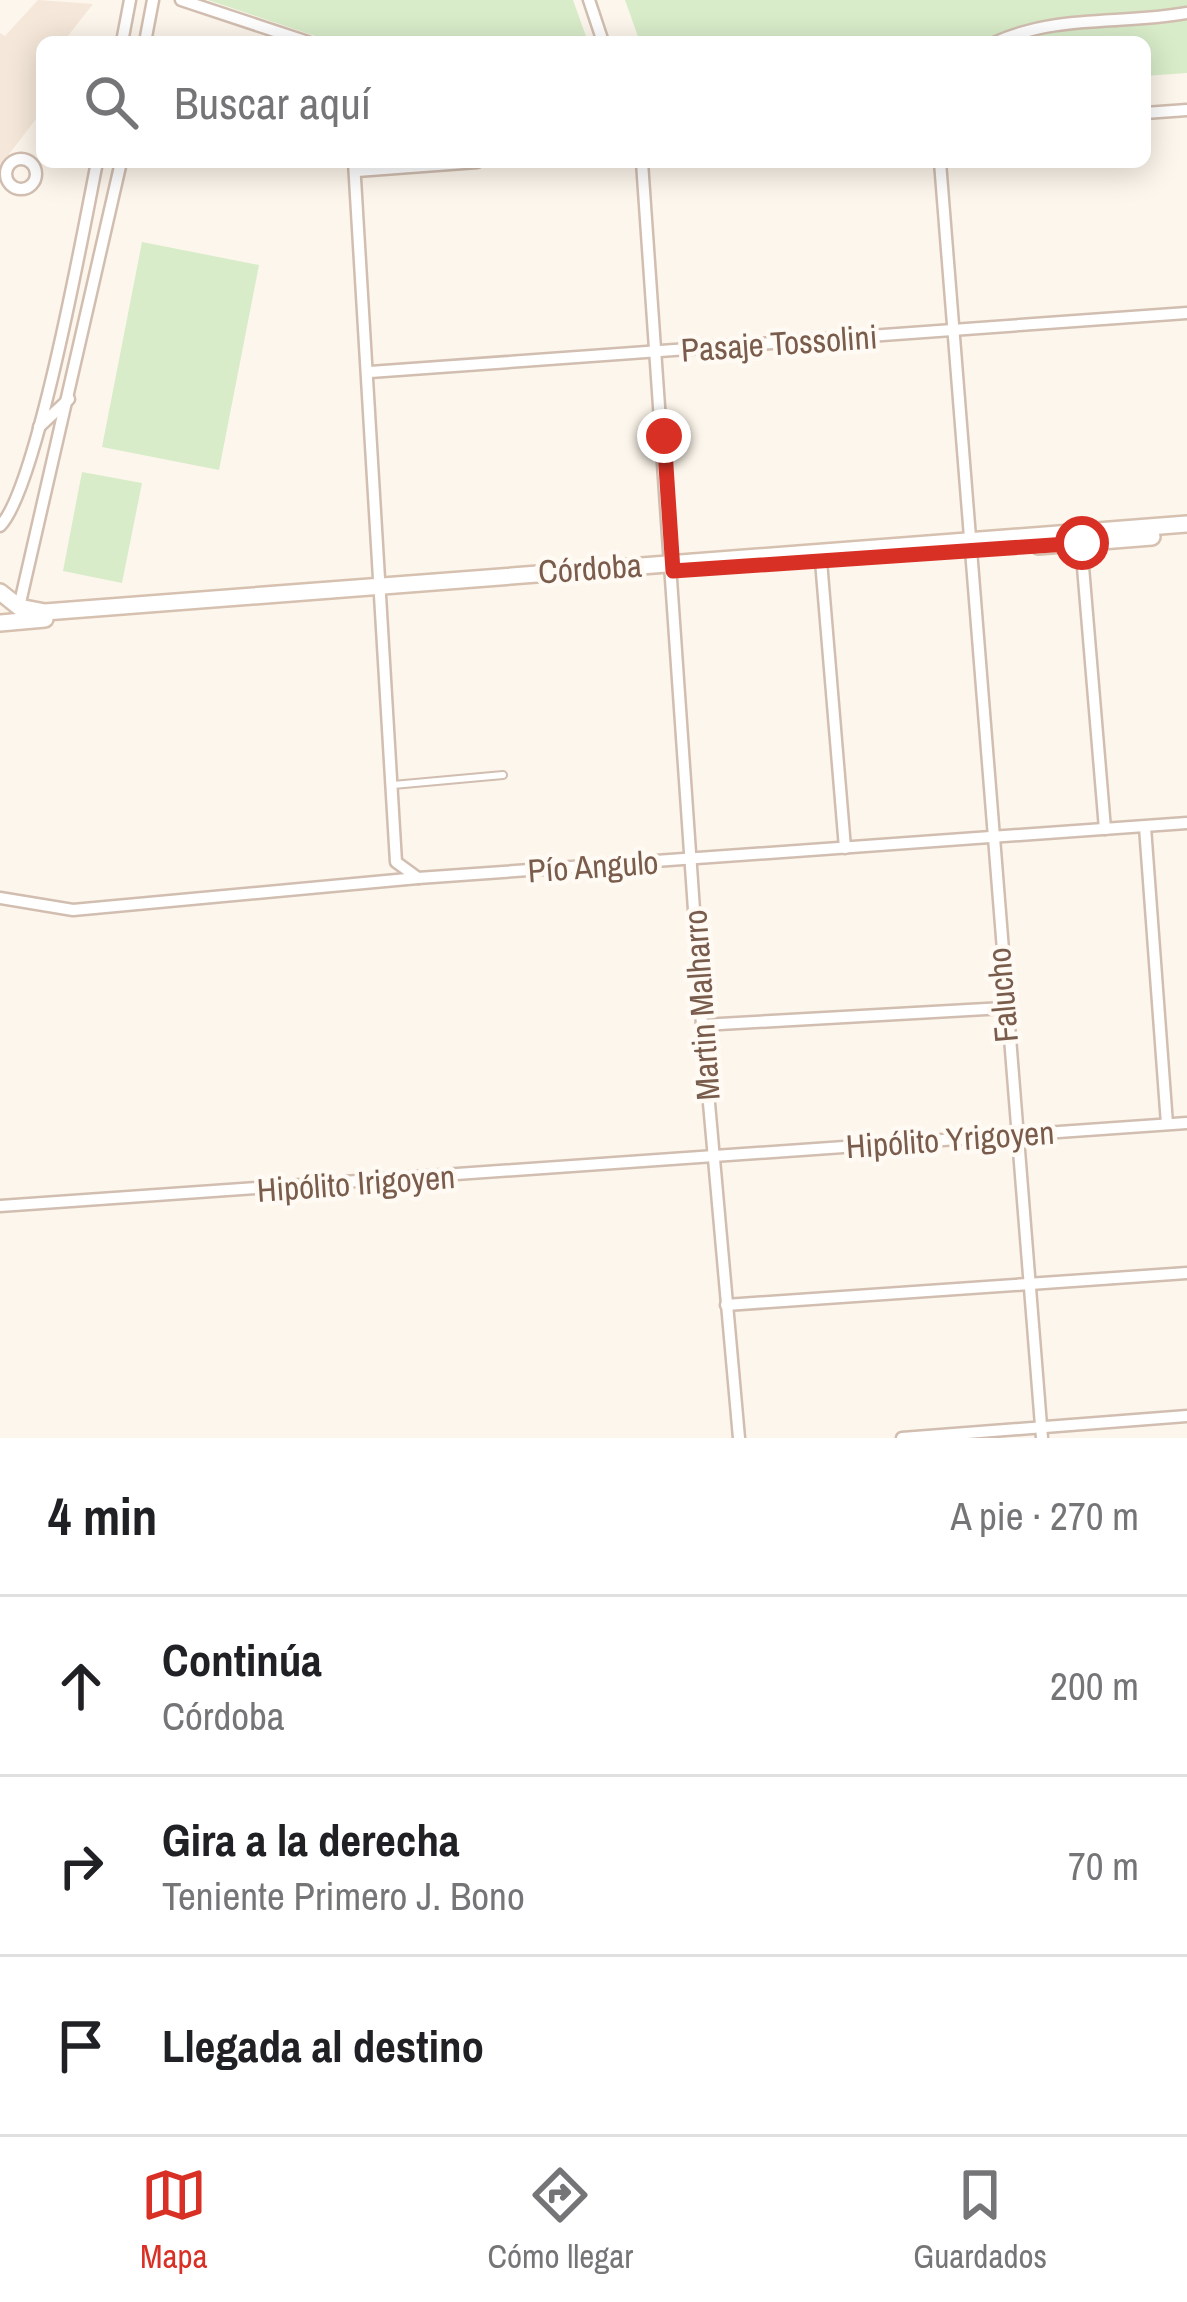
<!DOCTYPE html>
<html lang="es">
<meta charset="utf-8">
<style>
:root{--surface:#fff;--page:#f6f6f6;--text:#202124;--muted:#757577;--line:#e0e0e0;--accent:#d93025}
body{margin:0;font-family:"Archivo Narrow",sans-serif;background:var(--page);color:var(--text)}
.stop{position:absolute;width:36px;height:36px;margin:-27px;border:9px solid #d93025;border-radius:50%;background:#fff}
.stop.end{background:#d93025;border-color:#fff;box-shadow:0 3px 12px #0008}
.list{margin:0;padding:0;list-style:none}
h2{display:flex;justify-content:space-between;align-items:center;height:156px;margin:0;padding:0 48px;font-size:51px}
h2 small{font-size:39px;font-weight:400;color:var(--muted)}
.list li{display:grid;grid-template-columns:78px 1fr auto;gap:36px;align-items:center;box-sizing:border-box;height:180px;padding:0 48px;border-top:3px solid var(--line)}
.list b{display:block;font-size:45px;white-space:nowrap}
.list p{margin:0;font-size:39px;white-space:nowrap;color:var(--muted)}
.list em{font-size:39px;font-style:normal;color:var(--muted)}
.icon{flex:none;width:66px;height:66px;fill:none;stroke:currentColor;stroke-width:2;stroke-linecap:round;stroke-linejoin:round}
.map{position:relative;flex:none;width:1187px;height:1438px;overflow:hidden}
.search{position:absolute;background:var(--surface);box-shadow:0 6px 30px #0003;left:36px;right:36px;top:36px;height:132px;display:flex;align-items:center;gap:30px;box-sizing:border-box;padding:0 42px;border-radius:18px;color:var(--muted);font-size:45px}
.sheet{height:696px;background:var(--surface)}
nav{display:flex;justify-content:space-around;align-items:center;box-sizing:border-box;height:168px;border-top:3px solid var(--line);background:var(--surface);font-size:33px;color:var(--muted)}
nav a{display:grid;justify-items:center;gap:6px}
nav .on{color:var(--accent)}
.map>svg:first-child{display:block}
</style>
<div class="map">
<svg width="1187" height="1438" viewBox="0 0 1187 1438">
<rect width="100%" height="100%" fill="#fdf6ec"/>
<polygon fill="#f5e8da" points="38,0 93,4 63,42 42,42 42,111 0,166 0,33 5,36"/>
<g fill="#d8ecc9">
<polygon points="208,0 573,0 588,42 333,42"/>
<polygon points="625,0 1187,0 1187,73 1145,76 1145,42 640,42"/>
<polygon points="142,242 259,265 219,470 102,447"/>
<polygon points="82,472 142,483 122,583 63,571"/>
</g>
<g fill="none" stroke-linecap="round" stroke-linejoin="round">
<g stroke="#d1beb0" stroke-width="10">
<polyline id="lane" points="393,785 503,775"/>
</g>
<g stroke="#d1beb0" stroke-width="15">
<g id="street">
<polyline points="181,0 308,42"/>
<polyline points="589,0 603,42"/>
<polyline points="122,42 130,0"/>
<polyline points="145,42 153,0"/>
<path d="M996 42C1059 14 1121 25 1187 13"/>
<polyline points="1145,113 1187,110"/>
<circle cx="21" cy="174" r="15"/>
<polyline points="354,162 396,862 418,878"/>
<polyline points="642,162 702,1025 739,1438"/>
<polyline points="940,162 1042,1438"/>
<polyline points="357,171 477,162"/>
<polyline points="370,372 1187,313"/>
<polyline points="39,427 69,399"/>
<path d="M0 526C37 489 84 227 97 162"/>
<polyline points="1081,543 1105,829"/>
<polyline points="821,561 845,848"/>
<polyline points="19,607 121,162"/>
<polyline points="1145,827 1167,1124"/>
<polyline points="0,898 73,910 418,878 1187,823"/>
<polyline points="702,1025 1004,1008"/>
<polyline points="0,1206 1187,1123"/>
<polyline points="726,1305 1187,1273"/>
<polyline points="902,1438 1187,1416"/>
</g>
</g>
<g stroke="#d6c0b0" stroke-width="20">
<g id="secondary">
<polyline points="1038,546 1152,537"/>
<polyline points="0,592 19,607 45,612 1187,524"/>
<polyline points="0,623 45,619"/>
</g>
</g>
<use href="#lane" stroke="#fff" stroke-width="6"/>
<use href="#street" stroke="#fff" stroke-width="10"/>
<use href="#secondary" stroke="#fff" stroke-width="15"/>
</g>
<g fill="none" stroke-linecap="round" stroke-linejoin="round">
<polyline stroke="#d93025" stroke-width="15" points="664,436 673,571 1082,543"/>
</g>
<g text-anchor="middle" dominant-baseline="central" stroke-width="9" stroke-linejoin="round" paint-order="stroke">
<g font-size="33" fill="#7a5c4d" stroke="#fffaf3">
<text transform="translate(779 343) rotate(-4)">Pasaje Tossolini</text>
<text transform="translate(590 568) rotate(-4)">Córdoba</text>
<text transform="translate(593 866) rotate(-4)">Pío Angulo</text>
<text transform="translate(1002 995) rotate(-95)">Falucho</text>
<text transform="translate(701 1005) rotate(-94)">Martin Malharro</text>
<text transform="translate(950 1139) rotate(-4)">Hipólito Yrigoyen</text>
<text transform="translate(356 1183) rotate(-4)">Hipólito Irigoyen</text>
</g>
</g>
</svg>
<div class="stop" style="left:1082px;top:543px"></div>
<div class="stop end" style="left:664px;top:436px"></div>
<div class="search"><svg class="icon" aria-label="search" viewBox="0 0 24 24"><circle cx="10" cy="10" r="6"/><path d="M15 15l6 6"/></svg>Buscar aquí</div>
</div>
<section class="sheet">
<h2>4 min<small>A pie · 270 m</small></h2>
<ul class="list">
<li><svg class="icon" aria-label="ahead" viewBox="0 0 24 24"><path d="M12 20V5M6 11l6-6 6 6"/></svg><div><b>Continúa</b><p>Córdoba</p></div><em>200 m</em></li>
<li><svg class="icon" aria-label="right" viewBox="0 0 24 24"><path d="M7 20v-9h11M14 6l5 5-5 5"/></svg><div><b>Gira a la derecha</b><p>Teniente Primero J. Bono</p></div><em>70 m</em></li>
<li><svg class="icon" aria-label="arrive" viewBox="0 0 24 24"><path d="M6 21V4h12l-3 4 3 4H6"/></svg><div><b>Llegada al destino</b></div></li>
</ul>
</section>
<nav>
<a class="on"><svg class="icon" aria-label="map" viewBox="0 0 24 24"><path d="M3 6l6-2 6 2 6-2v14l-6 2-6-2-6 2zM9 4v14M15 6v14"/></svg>Mapa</a>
<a><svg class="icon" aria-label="directions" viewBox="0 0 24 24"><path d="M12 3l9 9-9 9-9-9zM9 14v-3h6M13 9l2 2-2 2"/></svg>Cómo llegar</a>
<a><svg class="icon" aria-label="saved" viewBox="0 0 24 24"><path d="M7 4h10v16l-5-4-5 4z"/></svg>Guardados</a>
</nav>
